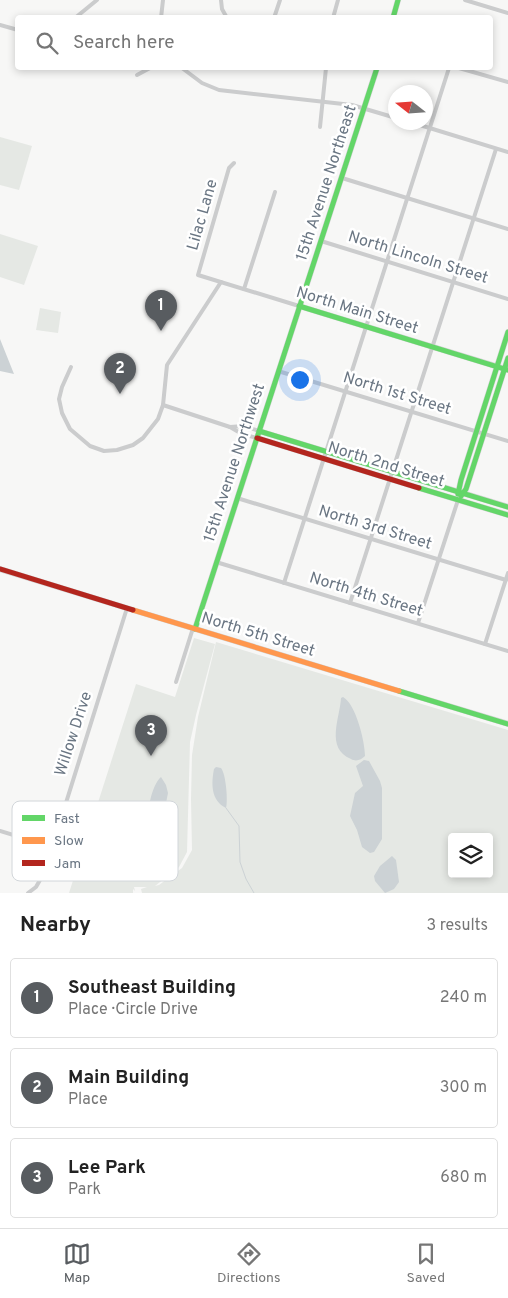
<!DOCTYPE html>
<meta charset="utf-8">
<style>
:root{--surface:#fff;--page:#f2f2f2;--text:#222;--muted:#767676;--line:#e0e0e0;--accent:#585c60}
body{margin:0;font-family:Overpass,sans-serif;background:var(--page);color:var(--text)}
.controls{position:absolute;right:15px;bottom:15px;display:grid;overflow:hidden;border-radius:5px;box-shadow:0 2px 8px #0003}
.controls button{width:45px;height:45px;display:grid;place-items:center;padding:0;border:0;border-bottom:1px solid var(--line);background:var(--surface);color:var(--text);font:25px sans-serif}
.compass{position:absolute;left:388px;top:85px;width:45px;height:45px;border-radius:50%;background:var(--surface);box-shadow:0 2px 8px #0003;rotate:287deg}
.you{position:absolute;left:299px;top:379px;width:18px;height:18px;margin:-12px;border:4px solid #fff;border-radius:50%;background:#1a73e8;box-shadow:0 0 0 8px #1a73e833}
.badge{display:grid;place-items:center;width:32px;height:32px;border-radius:50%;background:var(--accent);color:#fff;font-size:16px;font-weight:700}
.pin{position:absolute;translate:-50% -41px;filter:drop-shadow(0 1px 2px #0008)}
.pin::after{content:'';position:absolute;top:26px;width:18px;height:15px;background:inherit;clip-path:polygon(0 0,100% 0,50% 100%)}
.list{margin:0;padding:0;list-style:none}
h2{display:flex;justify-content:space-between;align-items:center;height:65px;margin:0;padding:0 20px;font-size:21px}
h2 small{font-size:16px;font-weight:400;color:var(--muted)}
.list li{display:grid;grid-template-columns:32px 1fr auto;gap:15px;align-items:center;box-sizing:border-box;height:80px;margin:0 10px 10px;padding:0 10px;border:1px solid var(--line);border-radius:5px}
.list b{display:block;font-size:19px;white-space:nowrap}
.list p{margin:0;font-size:16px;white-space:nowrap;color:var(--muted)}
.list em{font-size:16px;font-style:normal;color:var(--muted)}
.icon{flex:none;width:28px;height:28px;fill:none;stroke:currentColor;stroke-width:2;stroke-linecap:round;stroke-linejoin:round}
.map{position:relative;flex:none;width:508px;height:893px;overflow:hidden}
.search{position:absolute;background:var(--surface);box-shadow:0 2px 8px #0003;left:15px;right:15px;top:15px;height:55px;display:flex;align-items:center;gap:12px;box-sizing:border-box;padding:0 18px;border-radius:5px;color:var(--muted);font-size:19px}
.sheet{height:335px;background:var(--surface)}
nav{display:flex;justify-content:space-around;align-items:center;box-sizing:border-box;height:70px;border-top:1px solid var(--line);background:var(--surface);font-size:14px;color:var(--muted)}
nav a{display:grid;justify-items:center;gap:2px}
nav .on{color:var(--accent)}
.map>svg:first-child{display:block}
</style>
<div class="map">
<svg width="508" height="893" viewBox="0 0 508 893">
<rect width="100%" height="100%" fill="#f7f7f6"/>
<g fill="#e5e8e4" fill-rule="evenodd">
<polygon points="0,137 32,146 19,190 0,185"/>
<polygon points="0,234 38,246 24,285 0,277"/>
<polygon points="40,308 61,312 58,333 36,330"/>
<path d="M194 638 215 644 196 715 190 742 187 852 179 867 155 886 159 885 182 868 192 850 191 799 192 755 198 717 216 642 508 730V893H142L141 889 147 887H134L135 891 133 889V893H69L136 684 175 697ZM452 837H489V874H452Z"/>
</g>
<g fill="#ccd2d5">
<polygon points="0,339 14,374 0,371"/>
<path d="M343 697C356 704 365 742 365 756 361 760 356 762 351 759 325 748 340 718 341 698Z"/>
<polygon points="364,760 369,761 380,781 382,788 382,839 374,852 370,853 362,847 357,830 350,816 355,793 363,786 356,766"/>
<path d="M216 767 221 768C226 774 228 801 226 808 211 801 211 784 214 769Z"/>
<path d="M161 777 166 785 168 793 165 808 167 832 162 838 139 854 138 850C140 841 144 832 146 823 148 811 151 786 161 777Z"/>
<polygon points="392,856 396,860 399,882 394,889 385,893 375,881 374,876 380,866"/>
</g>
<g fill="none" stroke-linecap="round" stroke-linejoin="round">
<polyline stroke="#ccd2d5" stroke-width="1" points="226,808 239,826 240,862 246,879 254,893"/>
<g stroke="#d3d3d4" stroke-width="6">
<g id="fast">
<polyline points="393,18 398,0"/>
<polyline points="299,306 508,370"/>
<polyline points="259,431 508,507"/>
<polyline points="419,488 508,515"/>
<polyline points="458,494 461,480 508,332"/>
<polyline points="461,496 466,489 508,358"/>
<polyline points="195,629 377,68"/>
<polyline points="399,691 508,724"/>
</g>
</g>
<g stroke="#d3d3d4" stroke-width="6">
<polyline id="slow" points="133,610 399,691"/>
</g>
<g stroke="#d3d3d4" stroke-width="6">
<g id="jam">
<polyline points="257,438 419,488"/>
<polyline points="0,569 133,610"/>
</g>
</g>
<g stroke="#cbcccd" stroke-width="4">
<polyline points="221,0 222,9 227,18"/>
<polyline points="465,0 508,13"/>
<polyline points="75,18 97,0"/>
<polyline points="161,18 163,0"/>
<polyline points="274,18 280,0"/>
<polyline points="333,18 338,0"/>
<polyline points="0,25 18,30"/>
<polyline points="182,68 202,83 219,90 352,105 396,118"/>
<polyline points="459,68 508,82"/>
<polyline points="137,75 150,68"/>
<polyline points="410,122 508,152"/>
<polyline points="320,127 326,68"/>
<polyline points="234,163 229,168 198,275 299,306"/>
<polyline points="342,178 508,229"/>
<polyline points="321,241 508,299"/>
<polyline points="244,289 275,192"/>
<polyline points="71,367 62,387 59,399 62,413 70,429 90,446 104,451 117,450 133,445 143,438 158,419 163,405 167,365 221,282"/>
<polyline points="278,371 508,441"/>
<polyline points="163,405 230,427 242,434 257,438"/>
<polyline points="230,427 244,426 259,431"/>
<polyline points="237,498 506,580"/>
<polyline points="216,562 508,651"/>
<polyline points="284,583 449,68"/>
<polyline points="350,603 496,149"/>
<polyline points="418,623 458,500"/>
<polyline points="485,644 508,573"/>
<polyline points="176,682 193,628"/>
<polyline points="0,831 72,853"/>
<polyline points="28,893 36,887 44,873 127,608"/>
</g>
<use href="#fast" stroke="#63d668" stroke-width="5"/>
<use href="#slow" stroke="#ff974d" stroke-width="5"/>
<use href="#jam" stroke="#b3261e" stroke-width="5"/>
</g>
<g text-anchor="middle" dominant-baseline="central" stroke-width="5" stroke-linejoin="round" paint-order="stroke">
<g font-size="16" fill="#6a7683" stroke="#fff">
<text transform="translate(327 183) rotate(-72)">15th Avenue Northeast</text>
<text transform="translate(203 215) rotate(-74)">Lilac Lane</text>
<text transform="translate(418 258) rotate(17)">North Lincoln Street</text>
<text transform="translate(357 311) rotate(17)">North Main Street</text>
<text transform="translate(397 394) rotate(17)">North 1st Street</text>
<text transform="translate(235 463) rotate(-72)">15th Avenue Northwest</text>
<text transform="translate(386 465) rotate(17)">North 2nd Street</text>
<text transform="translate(375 528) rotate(17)">North 3rd Street</text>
<text transform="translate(366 595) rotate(17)">North 4th Street</text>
<text transform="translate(258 635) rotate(17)">North 5th Street</text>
<text transform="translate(74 734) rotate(-72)">Willow Drive</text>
</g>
</g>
<rect x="12" y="801" width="166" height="80" rx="8" fill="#fff" stroke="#d2d6da" stroke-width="1"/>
<rect x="22" y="815" width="23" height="6" fill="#63d668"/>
<rect x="22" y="837" width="23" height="7" fill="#ff974d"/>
<rect x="22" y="860" width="23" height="6" fill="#b3261e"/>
<g font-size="14" fill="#6a7683">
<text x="54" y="823">Fast</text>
<text x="54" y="845">Slow</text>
<text x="54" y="868">Jam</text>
</g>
</svg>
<div class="controls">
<button><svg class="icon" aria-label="layers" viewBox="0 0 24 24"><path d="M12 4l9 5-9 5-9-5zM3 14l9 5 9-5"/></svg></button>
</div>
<svg class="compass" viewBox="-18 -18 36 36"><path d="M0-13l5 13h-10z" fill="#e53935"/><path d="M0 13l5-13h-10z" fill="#767676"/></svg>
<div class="you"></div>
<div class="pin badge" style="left:161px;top:331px">1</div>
<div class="pin badge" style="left:120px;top:394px">2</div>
<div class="pin badge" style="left:151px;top:756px">3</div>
<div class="search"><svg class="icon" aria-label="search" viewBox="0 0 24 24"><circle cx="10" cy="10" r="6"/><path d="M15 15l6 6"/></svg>Search here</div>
</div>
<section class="sheet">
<h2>Nearby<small>3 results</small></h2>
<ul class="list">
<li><span class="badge">1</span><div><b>Southeast Building</b><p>Place · Circle Drive</p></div><em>240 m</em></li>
<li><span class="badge">2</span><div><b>Main Building</b><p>Place</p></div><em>300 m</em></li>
<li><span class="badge">3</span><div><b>Lee Park</b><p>Park</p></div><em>680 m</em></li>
</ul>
</section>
<nav>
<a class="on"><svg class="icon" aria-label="map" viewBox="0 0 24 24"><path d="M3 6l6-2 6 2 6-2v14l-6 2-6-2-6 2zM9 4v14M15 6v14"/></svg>Map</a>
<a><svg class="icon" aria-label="directions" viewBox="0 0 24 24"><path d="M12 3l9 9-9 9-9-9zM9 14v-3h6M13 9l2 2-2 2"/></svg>Directions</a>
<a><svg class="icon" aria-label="saved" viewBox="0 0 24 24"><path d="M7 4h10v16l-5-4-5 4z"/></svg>Saved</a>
</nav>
